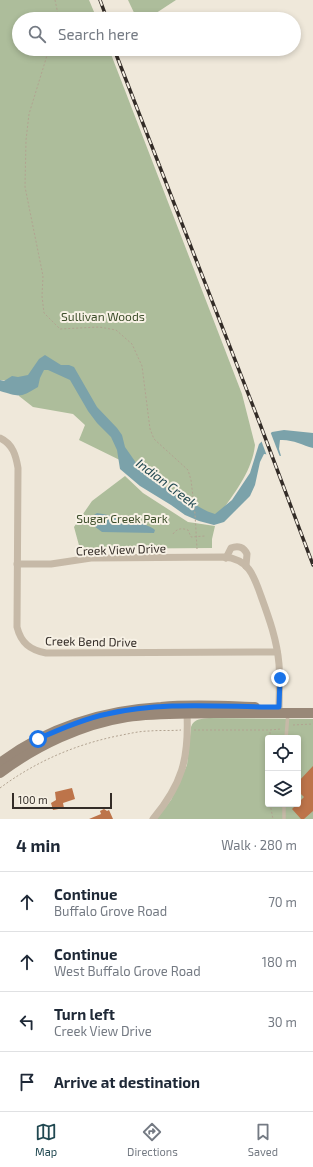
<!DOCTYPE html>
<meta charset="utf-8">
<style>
:root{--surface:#fff;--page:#f2f2f3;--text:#1f2937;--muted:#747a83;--line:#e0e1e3;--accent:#204851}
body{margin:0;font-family:"Exo 2",sans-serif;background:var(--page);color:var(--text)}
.controls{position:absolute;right:12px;bottom:12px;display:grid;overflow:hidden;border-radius:4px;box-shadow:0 2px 6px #0003}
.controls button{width:36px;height:36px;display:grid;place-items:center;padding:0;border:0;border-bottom:1px solid var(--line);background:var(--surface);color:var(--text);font:20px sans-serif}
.scale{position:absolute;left:12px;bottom:10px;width:100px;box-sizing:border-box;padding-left:4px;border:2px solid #332c27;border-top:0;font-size:11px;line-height:14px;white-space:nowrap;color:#332c27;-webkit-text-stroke:3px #f7f1e5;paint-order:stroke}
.stop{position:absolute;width:12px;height:12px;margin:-9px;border:3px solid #1a73e8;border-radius:50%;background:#fff}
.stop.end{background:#1a73e8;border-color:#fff;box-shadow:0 1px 4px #0008}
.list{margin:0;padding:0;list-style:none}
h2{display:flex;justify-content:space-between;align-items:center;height:52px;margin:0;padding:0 16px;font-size:17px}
h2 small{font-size:13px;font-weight:400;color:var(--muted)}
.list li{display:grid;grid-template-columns:26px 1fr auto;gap:12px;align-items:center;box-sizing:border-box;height:60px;padding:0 16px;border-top:1px solid var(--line)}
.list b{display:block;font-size:15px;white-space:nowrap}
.list p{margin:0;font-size:13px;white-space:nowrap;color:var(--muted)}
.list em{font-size:13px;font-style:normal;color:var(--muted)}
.icon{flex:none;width:22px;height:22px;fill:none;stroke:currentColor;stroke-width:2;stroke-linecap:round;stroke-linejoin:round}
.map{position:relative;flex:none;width:313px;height:819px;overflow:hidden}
.search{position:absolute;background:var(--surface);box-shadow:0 2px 6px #0003;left:12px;right:12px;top:12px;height:44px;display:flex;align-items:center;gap:10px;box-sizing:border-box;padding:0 14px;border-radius:22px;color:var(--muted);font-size:15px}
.sheet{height:292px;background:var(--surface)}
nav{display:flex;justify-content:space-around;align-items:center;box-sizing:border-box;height:56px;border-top:1px solid var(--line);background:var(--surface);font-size:11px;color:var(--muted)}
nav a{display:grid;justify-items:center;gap:2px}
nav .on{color:var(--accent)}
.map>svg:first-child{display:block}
</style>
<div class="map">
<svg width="313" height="819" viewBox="0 0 313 819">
<rect width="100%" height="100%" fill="#efe8da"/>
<g fill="#adbd9b" fill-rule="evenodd">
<path d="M0 0H89L97 19H19V49H109L242 394 255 445C252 473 232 496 216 519H203L134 467 79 440 85 425 73 414 33 407 19 396 20 382 0 380Z"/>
<polygon points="128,0 176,0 147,19 137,19"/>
<polygon points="125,476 143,493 188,522 215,526 212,539 212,548 80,549 74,527 92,501"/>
<path d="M210 718 313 719V819H156L171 800 187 765 191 727C194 718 202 719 210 718ZM268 738H298V804H268Z"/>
</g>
<g fill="#7ba2aa">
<path d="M45 355 61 365H69L74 367 97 407 117 428 122 435 125 447 139 467 182 500 185 499C195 504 204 511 215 514L232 500 250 473 259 444 272 432 284 430 313 433V448C302 445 292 439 280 440L279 449 281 456 264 454 260 462 255 485 250 496 224 522 214 525 199 521 185 515 171 505 140 486 120 469 117 450 111 437 97 423 88 411 70 380 48 370H44L40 378 38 387C20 398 20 397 0 391V380L4 381 12 376 18 377 28 375 39 359Z"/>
<path d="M97 513C110 515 146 522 155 530L154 533 102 532 94 526V515Z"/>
</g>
<polygon fill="#efe8da" points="270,431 280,457 267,456 261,440"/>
<g fill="#bd744a">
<polygon points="313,766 313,811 304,819 301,819 292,809 304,797 298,791 298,782"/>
<polygon points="72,788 75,799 63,803 64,808 53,810 51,803 56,800 55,792"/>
<polygon points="104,809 107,811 109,810 113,819 89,819 101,814 100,811"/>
</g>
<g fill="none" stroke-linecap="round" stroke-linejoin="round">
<g stroke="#b2a391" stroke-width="1" stroke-dasharray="2 2" stroke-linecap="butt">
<polyline points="55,0 59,19"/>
<polyline points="49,49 29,114 26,140 25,187 43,276 42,296 44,313 60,329 99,327 116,330 132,344 142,366 150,429 154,439 188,470 191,480 195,514 197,549"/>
<path d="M173 534C177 528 182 528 188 530L191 537 205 536"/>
<polyline points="293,725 313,724"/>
<polyline points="194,730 270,730 281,729"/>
<polyline points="270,738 270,731"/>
<path d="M0 788C35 762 74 745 117 736 128 734 139 731 150 731 160 730 171 731 181 730"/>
<polyline points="270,804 273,819"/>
</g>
<g stroke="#c6b9a7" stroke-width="3.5">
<polyline points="286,738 288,713"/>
<polyline points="284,819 284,804"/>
</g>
<g stroke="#c6b9a7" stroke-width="7">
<path d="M0 438C13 444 16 456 18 468L17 627C21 643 30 650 46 653L277 652"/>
<path d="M226 558 231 548C238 545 244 547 247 554L246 566"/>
<path d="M17 564H51L91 558 224 557C249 559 254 576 261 596 269 618 277 640 279 664 280 680 279 697 279 713"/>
<path d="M153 819C182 784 189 759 187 714"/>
</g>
<g stroke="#998878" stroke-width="10">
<path d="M0 763C46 728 104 710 161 707 192 704 224 706 255 707"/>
<path d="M0 773C36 746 82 724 127 717 156 713 184 714 212 713 246 713 279 713 313 713"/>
</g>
<g stroke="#332c27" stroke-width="3.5">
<g id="rail">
<polyline points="100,0 107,19"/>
<polyline points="114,49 260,424 313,565"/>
</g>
</g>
<use href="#rail" stroke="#f7f1e5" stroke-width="2" stroke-dasharray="6" stroke-linecap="butt"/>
</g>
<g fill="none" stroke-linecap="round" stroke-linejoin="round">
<path stroke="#1a73e8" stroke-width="5" d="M38 739C60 729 83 719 107 714 163 701 222 707 279 707L280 678"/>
</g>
<g text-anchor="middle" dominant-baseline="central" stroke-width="4" stroke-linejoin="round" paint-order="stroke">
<g font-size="12" fill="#3e4f2c" stroke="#f7f1e5">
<text x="103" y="316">Sullivan Woods</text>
<text x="122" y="518">Sugar Creek Park</text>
</g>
<g font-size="12" fill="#332c27" stroke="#f7f1e5">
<text transform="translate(121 549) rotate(-2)">Creek View Drive</text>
<text transform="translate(91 641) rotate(1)">Creek Bend Drive</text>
</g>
<g font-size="13" font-style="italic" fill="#204851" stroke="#f7f1e5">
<text transform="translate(167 483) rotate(37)">Indian Creek</text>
</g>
</g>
</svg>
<div class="controls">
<button><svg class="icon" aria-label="locate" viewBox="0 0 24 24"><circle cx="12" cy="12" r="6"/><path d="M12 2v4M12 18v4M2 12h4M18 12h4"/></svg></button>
<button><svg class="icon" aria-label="layers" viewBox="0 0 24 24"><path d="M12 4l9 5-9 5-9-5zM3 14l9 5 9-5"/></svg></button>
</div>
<div class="scale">100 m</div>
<div class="stop" style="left:38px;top:739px"></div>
<div class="stop end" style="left:280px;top:678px"></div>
<div class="search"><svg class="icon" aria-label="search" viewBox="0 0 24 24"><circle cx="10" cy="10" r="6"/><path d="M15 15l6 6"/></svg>Search here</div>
</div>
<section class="sheet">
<h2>4 min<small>Walk · 280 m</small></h2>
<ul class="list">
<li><svg class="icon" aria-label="ahead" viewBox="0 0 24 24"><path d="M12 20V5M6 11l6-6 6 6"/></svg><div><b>Continue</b><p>Buffalo Grove Road</p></div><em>70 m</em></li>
<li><svg class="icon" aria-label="ahead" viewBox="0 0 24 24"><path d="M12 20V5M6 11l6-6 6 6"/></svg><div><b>Continue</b><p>West Buffalo Grove Road</p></div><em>180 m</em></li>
<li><svg class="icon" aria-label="left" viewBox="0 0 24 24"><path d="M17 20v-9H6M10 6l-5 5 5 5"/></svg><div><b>Turn left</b><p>Creek View Drive</p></div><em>30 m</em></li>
<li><svg class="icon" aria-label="arrive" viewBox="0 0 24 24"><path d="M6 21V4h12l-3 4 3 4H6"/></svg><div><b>Arrive at destination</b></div></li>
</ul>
</section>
<nav>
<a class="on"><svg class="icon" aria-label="map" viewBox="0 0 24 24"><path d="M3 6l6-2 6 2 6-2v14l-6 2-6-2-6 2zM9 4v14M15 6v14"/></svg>Map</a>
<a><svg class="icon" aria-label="directions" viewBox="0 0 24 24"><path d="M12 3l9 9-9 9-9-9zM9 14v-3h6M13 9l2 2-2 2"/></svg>Directions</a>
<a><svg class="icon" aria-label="saved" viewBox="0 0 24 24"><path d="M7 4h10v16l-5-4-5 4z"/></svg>Saved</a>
</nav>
